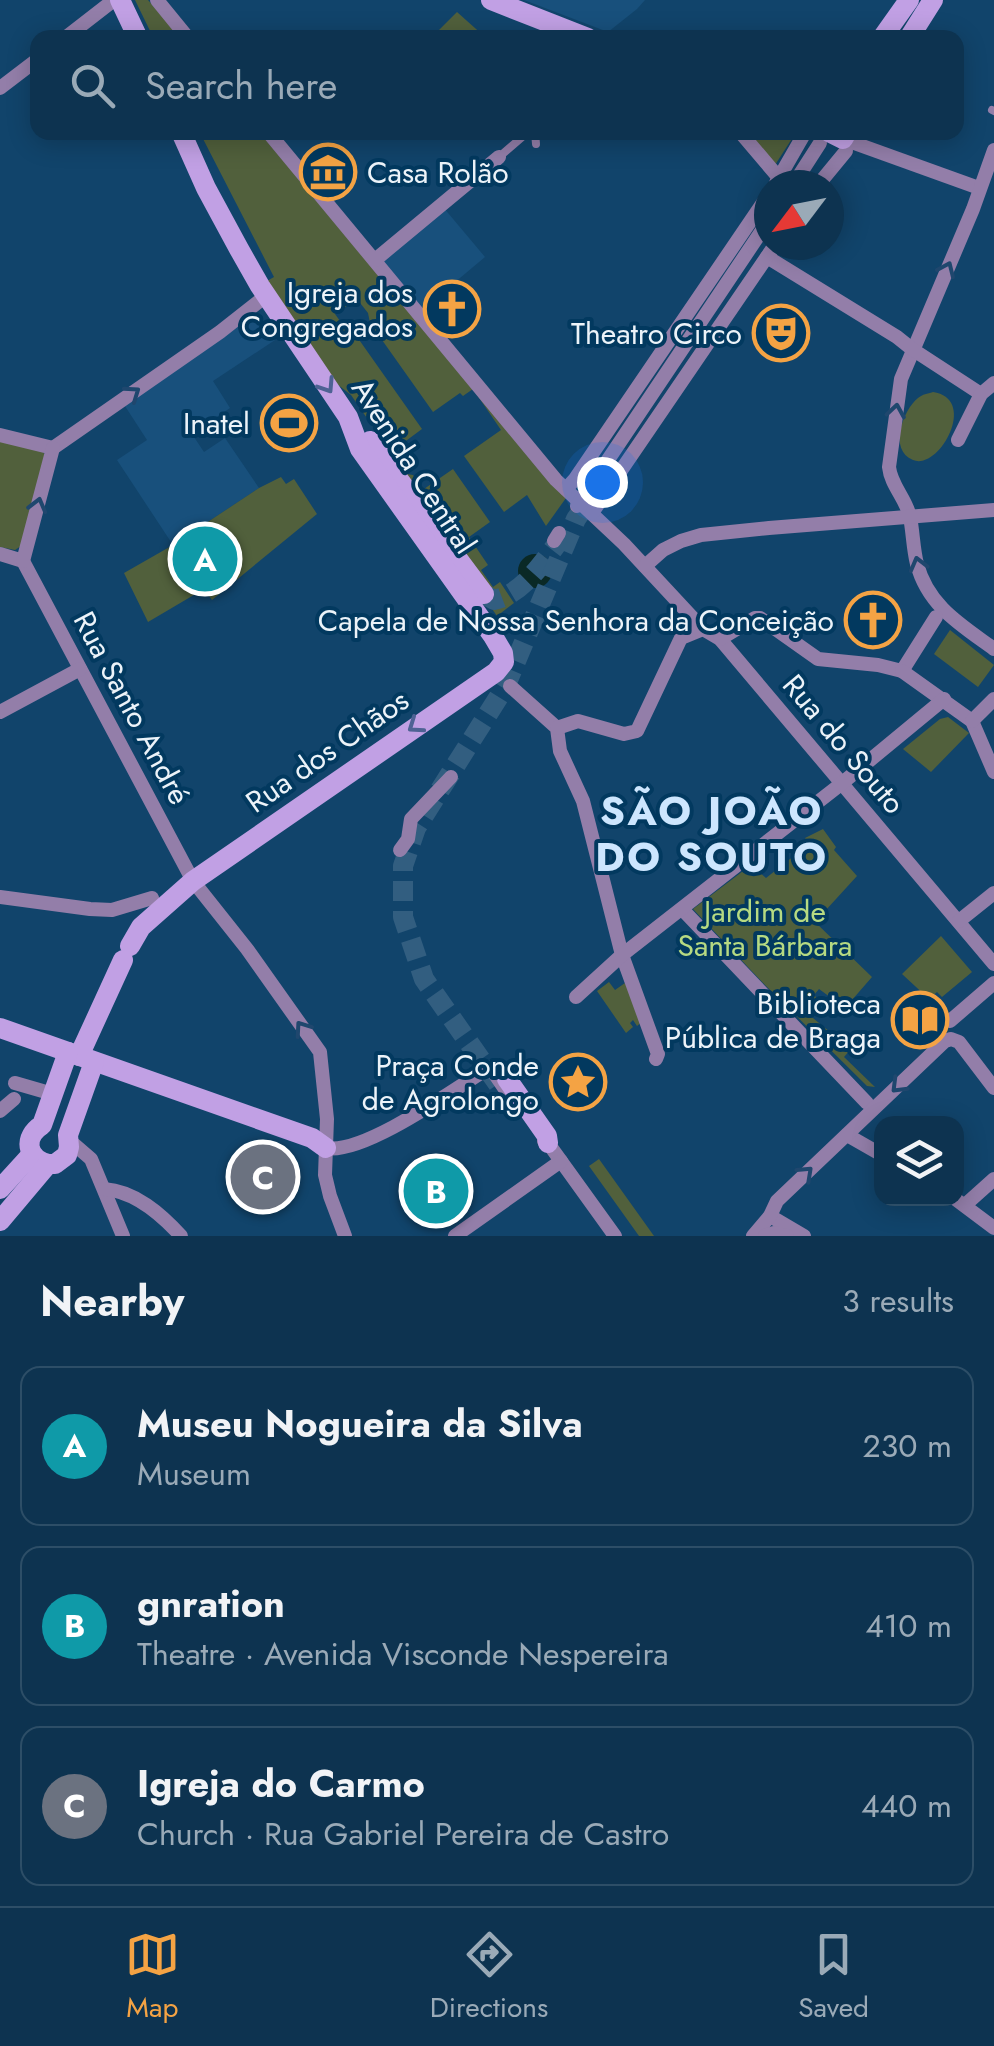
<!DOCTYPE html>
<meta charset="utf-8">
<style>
:root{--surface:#0d3350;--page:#1b3f5a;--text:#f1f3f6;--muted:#9aaab7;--line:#2d4e67;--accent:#f4a344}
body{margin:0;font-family:Jost,sans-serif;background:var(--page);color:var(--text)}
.controls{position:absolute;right:30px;bottom:30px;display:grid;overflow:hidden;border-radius:20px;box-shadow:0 5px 25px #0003}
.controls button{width:90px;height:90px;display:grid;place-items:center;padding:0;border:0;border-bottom:2px solid var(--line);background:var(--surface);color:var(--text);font:50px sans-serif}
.compass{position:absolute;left:754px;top:170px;width:90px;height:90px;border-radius:50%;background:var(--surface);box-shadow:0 5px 25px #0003;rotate:238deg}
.you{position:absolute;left:602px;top:482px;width:35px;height:35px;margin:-25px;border:8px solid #fff;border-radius:50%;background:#1a73e8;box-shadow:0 0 0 15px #1a73e833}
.badge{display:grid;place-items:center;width:65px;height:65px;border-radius:50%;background:var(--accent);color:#fff;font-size:32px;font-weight:700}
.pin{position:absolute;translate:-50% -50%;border:5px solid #fff;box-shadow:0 2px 10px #0006}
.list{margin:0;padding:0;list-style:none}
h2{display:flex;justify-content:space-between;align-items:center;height:130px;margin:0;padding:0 40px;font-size:42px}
h2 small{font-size:32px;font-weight:400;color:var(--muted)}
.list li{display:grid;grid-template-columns:65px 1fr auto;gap:30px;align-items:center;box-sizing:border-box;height:160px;margin:0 20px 20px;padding:0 20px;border:2px solid var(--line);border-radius:20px}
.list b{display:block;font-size:38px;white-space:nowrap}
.list p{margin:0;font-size:32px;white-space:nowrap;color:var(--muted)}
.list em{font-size:32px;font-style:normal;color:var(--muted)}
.icon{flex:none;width:55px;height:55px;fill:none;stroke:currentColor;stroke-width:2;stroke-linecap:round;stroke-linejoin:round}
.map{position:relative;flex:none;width:994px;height:1236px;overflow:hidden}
.search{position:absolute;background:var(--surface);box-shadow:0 5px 25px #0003;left:30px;right:30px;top:30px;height:110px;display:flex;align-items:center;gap:25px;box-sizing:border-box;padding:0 35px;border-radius:20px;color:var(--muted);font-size:38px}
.sheet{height:670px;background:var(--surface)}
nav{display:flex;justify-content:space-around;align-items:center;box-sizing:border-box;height:140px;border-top:2px solid var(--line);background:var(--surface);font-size:28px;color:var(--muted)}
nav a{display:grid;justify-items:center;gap:5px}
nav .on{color:var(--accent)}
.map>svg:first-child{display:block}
</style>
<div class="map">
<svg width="994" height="1236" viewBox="0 0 994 1236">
<rect width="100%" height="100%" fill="#11446b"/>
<g fill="#18507c">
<polygon points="524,0 645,0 637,9 608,32"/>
<polygon points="443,207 485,257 423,309 381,259"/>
<polygon points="258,313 275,340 213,381 230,408 192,434 204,452 225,438 259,488 173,545 117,460 147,440 123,403"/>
</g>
<g fill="#51603c">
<polygon points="135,0 148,0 180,37 153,37"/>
<polygon points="457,12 485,37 432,37"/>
<polygon points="791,132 795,134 775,165 747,133"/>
<polygon points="200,133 260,133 470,380 566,498 546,526 527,495 504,512 464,456 501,430 473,389 463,396 460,393 433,412 370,323 368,313 357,299 335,314 345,328 355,334 422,429 395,449 404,461 397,467 401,473 413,475 424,489 453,469 490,522 469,537 488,565 481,570 493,587 500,582 514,603 497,616 483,596 485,593 384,453 389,450 351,395 337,384 267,281 274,277"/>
<path d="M933 392C979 399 939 471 913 460 888 450 903 410 918 398 923 394 927 394 933 392Z"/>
<polygon points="0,438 41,449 47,458 24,544 15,550 0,547"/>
<polygon points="281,477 286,484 294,479 317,514 212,600 204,589 148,622 124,573 173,545 259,488"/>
<polygon points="950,630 994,665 978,687 934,654"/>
<polygon points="948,717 969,733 931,772 903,749 940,719"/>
<polygon points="823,829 836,847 834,850 857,876 815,922 872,977 845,1008 819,989 814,995 819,1000 808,1014 851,1049 844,1057 875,1087 867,1086 765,985 693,909 751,865 766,878 809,844 805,838"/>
<polygon points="941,936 972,972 942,997 937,992 929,999 902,974"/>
<polygon points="609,982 615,990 625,983 642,1022 637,1026 633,1020 630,1023 633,1027 626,1033 597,991"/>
<polygon points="599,1159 654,1236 639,1236 589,1166"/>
</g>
<circle fill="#0a2926" cx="535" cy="571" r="17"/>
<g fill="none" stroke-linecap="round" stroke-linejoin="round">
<g stroke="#325e80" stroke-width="20" stroke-dasharray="20 10" stroke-linecap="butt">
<path d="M484 594 494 600C522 594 540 566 557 544"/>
<polyline points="498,1084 424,979 403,917 403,866 416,828 505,687 576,519 594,493"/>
</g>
<g stroke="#937ea9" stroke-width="8">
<polyline points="992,110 994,111"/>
<polyline points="535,132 536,144"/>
<polyline points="499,157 528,132"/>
</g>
<g stroke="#937ea9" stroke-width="14">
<polyline points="157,0 188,38"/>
<polyline points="65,38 114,0"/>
<polyline points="0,88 38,59"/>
<polyline points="268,132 556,480 624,544 703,629 720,639 994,964"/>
<polyline points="740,132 785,185"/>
<polyline points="843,139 979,188"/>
<path d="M994 150 973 209 901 379 889 467C891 486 906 498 910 517 913 532 913 548 917 564 928 606 961 625 994 649"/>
<polyline points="776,183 803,136"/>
<polyline points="793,185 820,143"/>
<polyline points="818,185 846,151"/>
<polyline points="767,257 897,337 912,349 981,394"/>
<polyline points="375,260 499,157"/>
<polyline points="0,435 53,448"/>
<polyline points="958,440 981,394 994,383"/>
<polyline points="53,448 220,332 267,295"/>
<polyline points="566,489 575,479 769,194"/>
<polyline points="577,506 769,220"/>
<polyline points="592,513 775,245"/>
<polyline points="554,541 559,533"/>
<polyline points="0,554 23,561"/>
<polyline points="23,561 193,881 247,949 320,1052 327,1119 325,1175 330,1196 345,1236"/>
<polyline points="23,561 53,448"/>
<polyline points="645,566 663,550 681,541 701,535 769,528 994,510"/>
<polyline points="720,639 755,618 760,618 818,659 878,665 902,671 936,617"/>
<polyline points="902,671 972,721 994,772"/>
<polyline points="510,686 557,728 560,751 583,801 622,955 658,1054 656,1059"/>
<polyline points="0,712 80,669"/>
<polyline points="972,721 994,699"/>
<polyline points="557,728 578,721 624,734 637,731 681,638 703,629"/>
<polyline points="400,850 408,839 411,819 451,777"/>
<polyline points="0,897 90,909 112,910 152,898"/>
<polyline points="682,909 867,1103"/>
<polyline points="959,921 994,893"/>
<polyline points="576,997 622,955 841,784 944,699"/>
<polyline points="950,1021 994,983"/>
<polyline points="15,1083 53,1094"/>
<polyline points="0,1111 14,1099"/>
<polyline points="847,1135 882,1155"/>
<polyline points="69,1140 91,1159 123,1236"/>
<polyline points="544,1141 548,1143 615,1236"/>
<path d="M326 1148C364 1155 456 1088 490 1067L507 1092"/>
<path d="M104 1189C135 1191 161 1214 181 1236"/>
<polyline points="954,1198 994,1228"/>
<polyline points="965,1205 994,1179"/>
<polyline points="770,1216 804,1236"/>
<polyline points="455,1236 561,1161"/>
<polyline points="753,1236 770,1216 777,1201 945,1041 951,1039 959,1042 994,1088"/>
<polyline points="765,1236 774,1233 787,1236"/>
</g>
<g stroke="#c1a0e4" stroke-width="20">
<polyline points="120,0 138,38"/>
<polyline points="491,0 588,38"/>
<polyline points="882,38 909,0"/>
<polyline points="909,38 933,0"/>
<polyline points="829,132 843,139 847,132"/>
<polyline points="370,441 484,594"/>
<polyline points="130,946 141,927 193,881 496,672 504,662 503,653 493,636 360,449 348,417 260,286 239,249 206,188 181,132"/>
<polyline points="0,1028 312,1138 326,1148"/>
<polyline points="79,1056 123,960"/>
<polyline points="507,1079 547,1136 548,1143"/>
<path d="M48 1164C26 1158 23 1137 42 1125L68 1052"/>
<polyline points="0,1189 32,1154"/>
<polyline points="0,1221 48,1164 55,1164 67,1155 69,1147 68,1135 94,1062"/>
</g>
</g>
<defs><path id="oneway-chevron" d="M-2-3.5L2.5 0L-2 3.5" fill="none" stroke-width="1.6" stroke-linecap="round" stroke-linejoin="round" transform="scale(2.5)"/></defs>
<g stroke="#1f476e">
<use href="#oneway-chevron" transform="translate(947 269) rotate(-66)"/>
<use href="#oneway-chevron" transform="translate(133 393) rotate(-35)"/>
<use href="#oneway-chevron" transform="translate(896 411) rotate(-81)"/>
<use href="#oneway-chevron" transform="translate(38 505) rotate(-75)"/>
<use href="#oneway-chevron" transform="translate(918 564) rotate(-105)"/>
<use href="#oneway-chevron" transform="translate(302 1028) rotate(-125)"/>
<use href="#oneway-chevron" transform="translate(898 1086) rotate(135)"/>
<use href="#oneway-chevron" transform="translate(806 1173) rotate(-43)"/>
</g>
<g stroke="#4e6294">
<use href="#oneway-chevron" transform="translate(327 386) rotate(57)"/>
<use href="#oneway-chevron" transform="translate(415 726) rotate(145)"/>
</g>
<defs>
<g id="museum-ring" transform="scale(2.875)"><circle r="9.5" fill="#02395f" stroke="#f4a344" stroke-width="1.5"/><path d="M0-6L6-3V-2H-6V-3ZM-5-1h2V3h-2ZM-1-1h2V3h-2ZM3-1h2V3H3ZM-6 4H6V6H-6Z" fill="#f4a344"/></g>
<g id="church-ring" transform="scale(2.875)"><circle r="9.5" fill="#02395f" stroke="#f4a344" stroke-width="1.5"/><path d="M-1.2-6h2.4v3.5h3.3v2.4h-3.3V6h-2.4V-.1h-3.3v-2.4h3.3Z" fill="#f4a344"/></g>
<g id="theatre-ring" transform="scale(2.875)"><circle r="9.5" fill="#02395f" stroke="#f4a344" stroke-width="1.5"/><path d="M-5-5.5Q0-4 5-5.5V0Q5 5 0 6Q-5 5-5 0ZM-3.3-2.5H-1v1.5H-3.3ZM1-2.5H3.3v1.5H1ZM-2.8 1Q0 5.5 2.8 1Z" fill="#f4a344"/></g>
<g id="stadium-ring" transform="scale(2.875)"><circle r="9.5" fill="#02395f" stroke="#f4a344" stroke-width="1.5"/><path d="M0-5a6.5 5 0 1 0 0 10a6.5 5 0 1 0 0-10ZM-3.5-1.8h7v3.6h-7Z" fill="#f4a344"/></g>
<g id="library-ring" transform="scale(2.875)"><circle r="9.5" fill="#02395f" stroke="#f4a344" stroke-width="1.5"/><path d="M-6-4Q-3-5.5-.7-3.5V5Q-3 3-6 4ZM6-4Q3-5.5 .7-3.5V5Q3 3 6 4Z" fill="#f4a344"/></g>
<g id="sight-ring" transform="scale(2.875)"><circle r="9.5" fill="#02395f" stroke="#f4a344" stroke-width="1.5"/><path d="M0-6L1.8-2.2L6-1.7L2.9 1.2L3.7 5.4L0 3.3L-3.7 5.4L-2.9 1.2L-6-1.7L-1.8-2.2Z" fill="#f4a344"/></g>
</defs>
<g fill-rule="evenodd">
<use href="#museum-ring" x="328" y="172"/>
<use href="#church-ring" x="452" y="309"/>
<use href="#theatre-ring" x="781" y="333"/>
<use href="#stadium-ring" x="289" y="423"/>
<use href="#church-ring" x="873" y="620"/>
<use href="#library-ring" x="920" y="1020"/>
<use href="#sight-ring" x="578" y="1082"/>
</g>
<g text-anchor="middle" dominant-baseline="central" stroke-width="8" stroke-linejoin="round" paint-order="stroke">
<g font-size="30" fill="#ecf3f9" stroke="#02395f" text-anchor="end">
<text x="367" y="172" text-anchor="start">Casa Rolão</text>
<text x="413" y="292">Igreja dos<tspan x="413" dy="34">Congregados</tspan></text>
<text x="742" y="333">Theatro Circo</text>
<text x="250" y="423">Inatel</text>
<text x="834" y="620">Capela de Nossa Senhora da Conceição</text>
<text x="881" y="1003">Biblioteca<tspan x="881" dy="34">Pública de Braga</tspan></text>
<text x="539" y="1065">Praça Conde<tspan x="539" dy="34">de Agrolongo</tspan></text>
</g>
<g font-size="30" fill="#ecf3f9" stroke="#02395f">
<text transform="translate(414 466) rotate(57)">Avenida Central</text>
<text transform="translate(132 708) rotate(62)">Rua Santo André</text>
<text transform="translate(844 744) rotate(50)">Rua do Souto</text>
<text transform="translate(327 751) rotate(-35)">Rua dos Chãos</text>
</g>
<g font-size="30" fill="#b6da82" stroke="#02395f">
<text x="765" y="911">Jardim de<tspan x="765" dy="34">Santa Bárbara</tspan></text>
</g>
<g font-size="40" font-weight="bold" letter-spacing="2.5" fill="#cde6fe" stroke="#02395f">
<text x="712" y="811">SÃO JOÃO<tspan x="712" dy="46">DO SOUTO</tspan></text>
</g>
</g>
</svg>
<div class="controls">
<button><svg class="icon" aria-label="layers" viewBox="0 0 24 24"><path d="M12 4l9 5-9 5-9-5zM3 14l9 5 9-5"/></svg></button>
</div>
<svg class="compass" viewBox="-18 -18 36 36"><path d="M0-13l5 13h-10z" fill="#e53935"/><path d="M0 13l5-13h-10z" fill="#9aaab7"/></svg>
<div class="you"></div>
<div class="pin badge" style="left:205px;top:559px;background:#0f9aa8">A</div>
<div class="pin badge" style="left:436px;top:1191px;background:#0f9aa8">B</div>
<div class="pin badge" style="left:263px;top:1177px;background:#6b7280">C</div>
<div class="search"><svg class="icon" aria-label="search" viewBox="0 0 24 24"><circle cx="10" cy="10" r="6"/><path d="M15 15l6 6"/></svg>Search here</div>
</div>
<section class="sheet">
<h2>Nearby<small>3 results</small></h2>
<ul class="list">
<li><span class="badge" style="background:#0f9aa8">A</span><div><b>Museu Nogueira da Silva</b><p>Museum</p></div><em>230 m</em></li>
<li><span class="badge" style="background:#0f9aa8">B</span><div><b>gnration</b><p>Theatre · Avenida Visconde Nespereira</p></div><em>410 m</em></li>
<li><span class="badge" style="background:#6b7280">C</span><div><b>Igreja do Carmo</b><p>Church · Rua Gabriel Pereira de Castro</p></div><em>440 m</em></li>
</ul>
</section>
<nav>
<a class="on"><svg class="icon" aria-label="map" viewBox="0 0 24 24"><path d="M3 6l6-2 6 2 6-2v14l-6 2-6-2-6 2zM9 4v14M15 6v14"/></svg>Map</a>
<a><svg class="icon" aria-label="directions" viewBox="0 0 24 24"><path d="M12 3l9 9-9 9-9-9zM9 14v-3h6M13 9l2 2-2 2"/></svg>Directions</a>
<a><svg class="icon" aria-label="saved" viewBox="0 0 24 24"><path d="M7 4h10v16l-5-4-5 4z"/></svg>Saved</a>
</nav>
